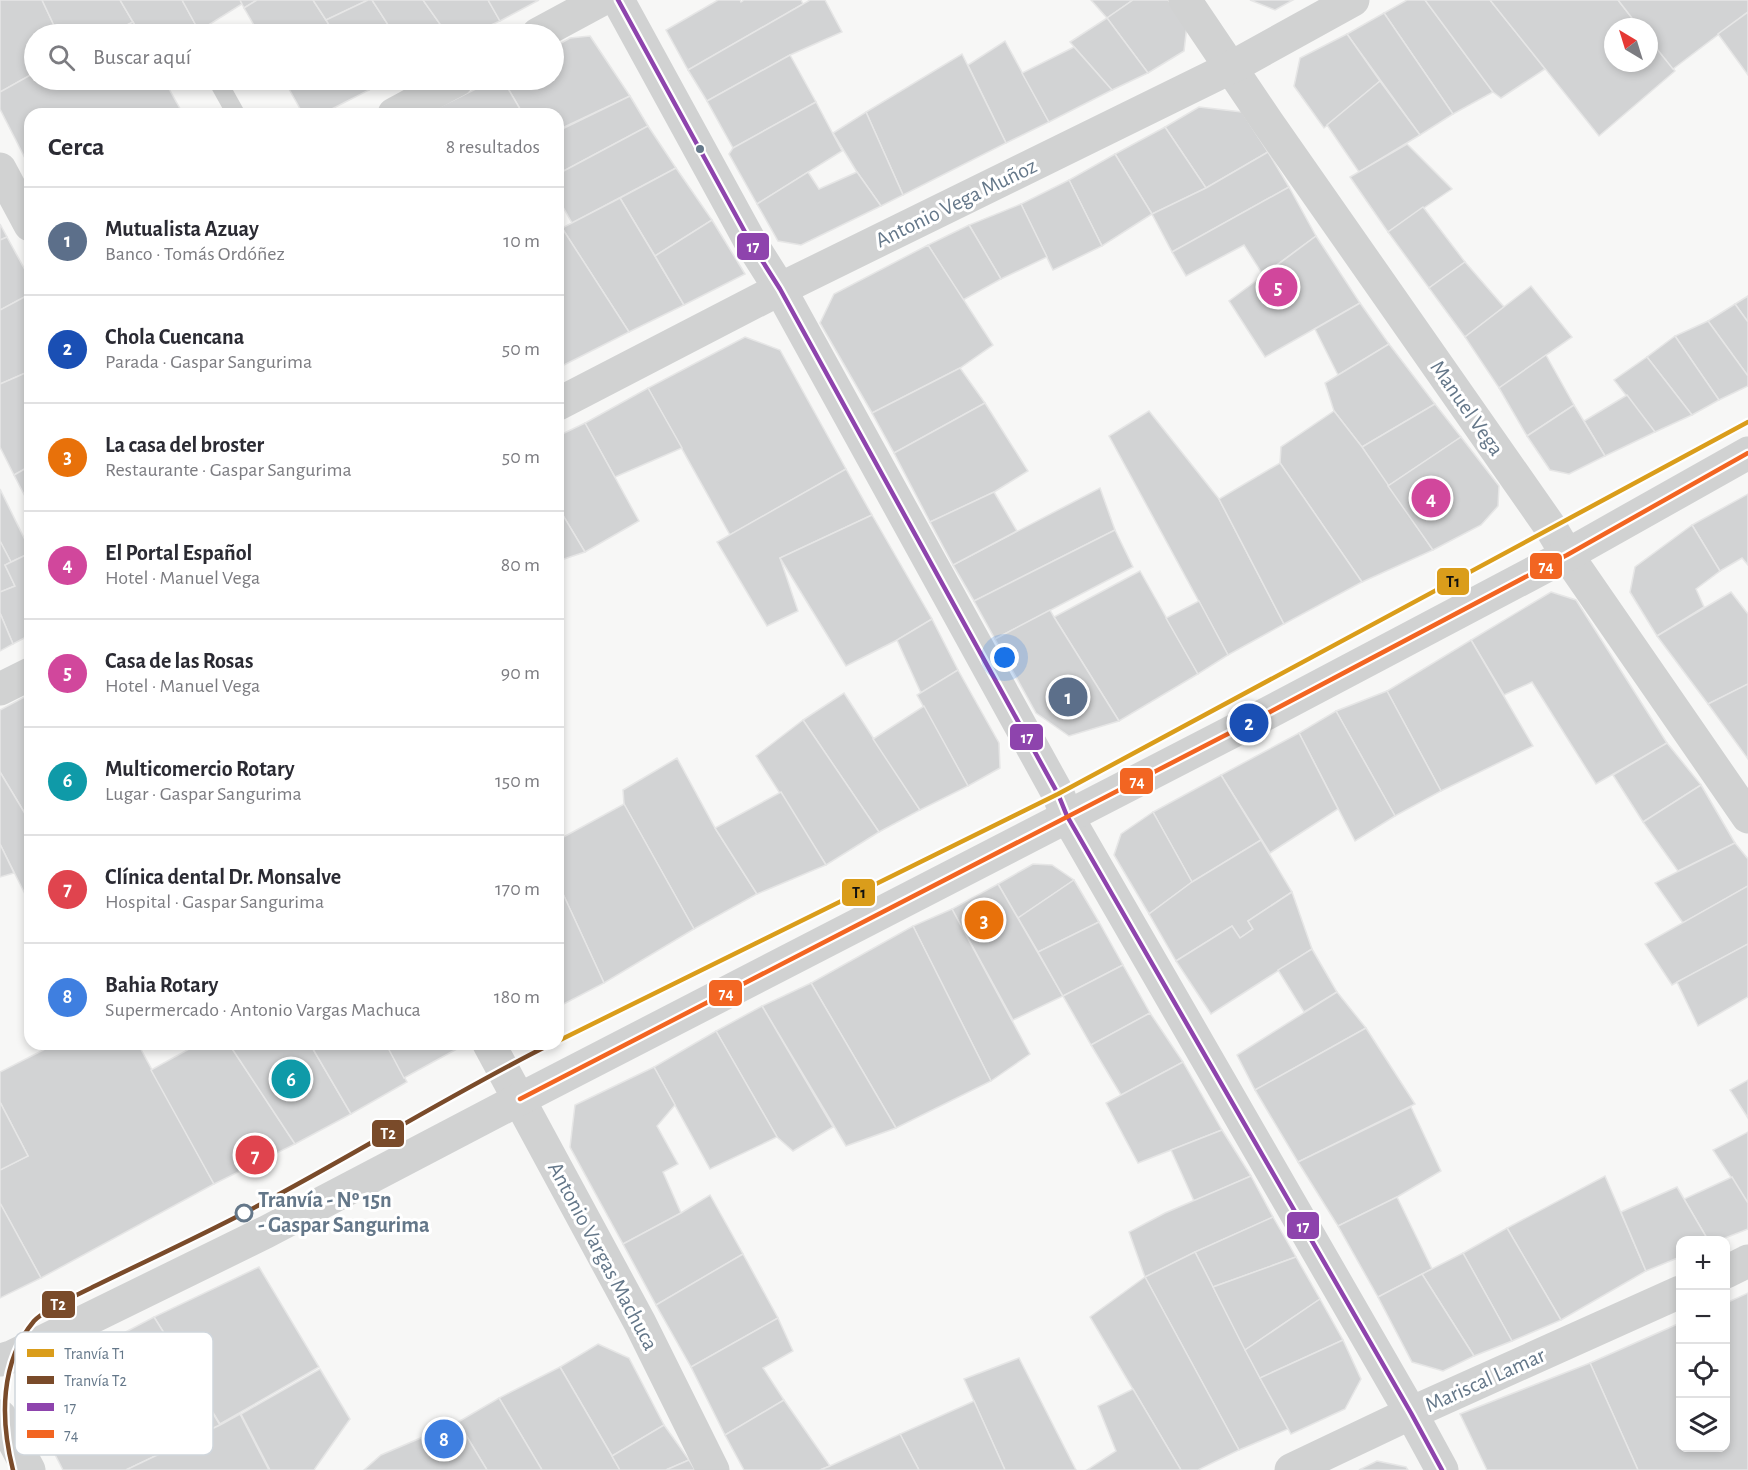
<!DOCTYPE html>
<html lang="es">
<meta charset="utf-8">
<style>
:root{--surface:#fff;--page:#f2f2f3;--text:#2b2b33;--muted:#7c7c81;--line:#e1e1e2;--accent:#d93025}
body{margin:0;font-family:"Alegreya Sans",sans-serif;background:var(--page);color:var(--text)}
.controls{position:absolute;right:18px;bottom:18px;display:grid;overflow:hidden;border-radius:12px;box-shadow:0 3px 9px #0003}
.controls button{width:54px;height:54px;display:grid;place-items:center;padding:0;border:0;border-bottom:2px solid var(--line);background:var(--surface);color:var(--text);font:30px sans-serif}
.compass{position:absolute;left:1604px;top:18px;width:54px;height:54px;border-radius:50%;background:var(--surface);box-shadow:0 3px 9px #0003;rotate:322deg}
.you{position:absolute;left:1005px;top:658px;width:21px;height:21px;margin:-15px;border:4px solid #fff;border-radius:50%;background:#1a73e8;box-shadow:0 0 0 9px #1a73e833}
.badge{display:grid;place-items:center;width:39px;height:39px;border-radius:50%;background:var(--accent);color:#fff;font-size:20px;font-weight:700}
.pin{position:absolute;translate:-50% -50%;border:3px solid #fff;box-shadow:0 2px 6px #0006}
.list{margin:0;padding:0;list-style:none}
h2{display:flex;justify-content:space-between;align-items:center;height:78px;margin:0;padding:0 24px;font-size:26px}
h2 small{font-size:20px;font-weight:400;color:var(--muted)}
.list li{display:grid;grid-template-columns:39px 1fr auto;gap:18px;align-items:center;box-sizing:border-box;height:108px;padding:0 24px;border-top:2px solid var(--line)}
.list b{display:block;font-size:22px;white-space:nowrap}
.list p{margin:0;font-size:20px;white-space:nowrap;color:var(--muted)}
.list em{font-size:20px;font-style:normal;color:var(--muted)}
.icon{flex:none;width:33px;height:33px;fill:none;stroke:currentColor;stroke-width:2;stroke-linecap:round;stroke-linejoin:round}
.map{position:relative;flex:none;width:1748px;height:1470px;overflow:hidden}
.search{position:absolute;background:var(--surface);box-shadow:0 3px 9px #0003;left:24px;top:24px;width:540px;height:66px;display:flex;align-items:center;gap:15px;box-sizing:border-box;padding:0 21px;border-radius:33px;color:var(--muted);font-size:22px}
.panel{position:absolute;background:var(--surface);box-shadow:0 3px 9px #0003;left:24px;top:108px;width:540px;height:942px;border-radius:18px}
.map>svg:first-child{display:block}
</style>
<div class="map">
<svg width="1748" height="1470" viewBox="0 0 1748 1470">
<rect width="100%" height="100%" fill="#f7f7f6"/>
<g fill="#d2d3d4" stroke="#e6e6e6" stroke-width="1.5">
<polygon points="0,0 42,0 58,34 34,34 34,73 0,92"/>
<polygon points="42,0 120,0 133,22 109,34 58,34"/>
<polygon points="120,0 182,0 199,31 192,34 140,34"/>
<polygon points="182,0 240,0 242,4 199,31"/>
<polygon points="240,0 257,0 244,8"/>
<polygon points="257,0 313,0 335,34 259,34 244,8"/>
<polygon points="313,0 368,0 326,20"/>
<polygon points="368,0 372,0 394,34 335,34 326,20"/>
<polygon points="372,0 423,0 447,34 394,34"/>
<polygon points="423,0 488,0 500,21 471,34 447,34"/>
<polygon points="488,0 539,0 500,21"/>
<polygon points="718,0 740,0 741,2 744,0 801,0 803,4 688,70 666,30"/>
<polygon points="810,0 825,0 842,32 790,55 707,101 688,70"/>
<polygon points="1091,0 1133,0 1107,18"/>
<polygon points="1133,0 1168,0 1187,25 1184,51 1148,73 1107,18"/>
<polygon points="1250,0 1293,0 1275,10"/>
<polygon points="1407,0 1425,0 1493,92 1453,114 1384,13"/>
<polygon points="1425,0 1490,0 1545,69 1501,98 1493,92"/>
<polygon points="1490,0 1618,0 1639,27 1613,27 1613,63 1649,63 1649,39 1675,71 1599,136"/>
<polygon points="1618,0 1748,0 1748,12 1673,69 1649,39 1649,27 1639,27"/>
<polygon points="1748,12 1748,75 1718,34"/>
<polygon points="1384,13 1453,114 1420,135 1347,34"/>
<polygon points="1107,18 1148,73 1112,90 1070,42"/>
<polygon points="133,22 140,34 109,34"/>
<polygon points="1347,34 1380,81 1324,128 1294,86 1300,58"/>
<polygon points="590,36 630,96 558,130 558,114 523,114 503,80 554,80 554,47 570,38"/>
<polygon points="1005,41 1049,122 1006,143 968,65"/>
<polygon points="1074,47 1112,90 1049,122 1022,73"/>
<polygon points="962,54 1006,143 903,195 866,112"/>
<polygon points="790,55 816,102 733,148 707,101"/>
<polygon points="34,73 34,80 164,80 183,114 30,114 30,168 0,109 0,92"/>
<polygon points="284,80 363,80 369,90 322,114 303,114"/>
<polygon points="363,80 387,80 369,90"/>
<polygon points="494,80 503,80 523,114 425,114"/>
<polygon points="1380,81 1420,135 1359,172 1327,125"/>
<polygon points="630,96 648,126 558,174 558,131"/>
<polygon points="816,102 842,151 757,204 729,154 733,148"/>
<polygon points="1199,107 1242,112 1268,152 1206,188 1165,127"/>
<polygon points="866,112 903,195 881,206 857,172 833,133"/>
<polygon points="648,126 676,168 572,223 558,198 558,174"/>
<polygon points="1165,127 1206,188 1152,214 1115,154"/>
<polygon points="1407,144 1452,189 1388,232 1350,177"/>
<polygon points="1268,152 1289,187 1172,252 1152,214 1206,188"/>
<polygon points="1115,154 1152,214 1102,246 1069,180"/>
<polygon points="676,168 712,220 655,256 620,198"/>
<polygon points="808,172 819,189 857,172 881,206 801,245 778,241 757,204"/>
<polygon points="1069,180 1102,246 1053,270 1021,204"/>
<polygon points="1289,187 1316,236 1263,275 1244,245 1186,276 1172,252"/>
<polygon points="620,198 684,305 629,332 562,228"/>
<polygon points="1021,204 1047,257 1001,279 969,225"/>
<polygon points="1423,207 1465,262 1429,288 1388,232"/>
<polygon points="712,220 745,274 684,305 655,256"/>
<polygon points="0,224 7,237 0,240"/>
<polygon points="969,225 1001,279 963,300 928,245"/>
<polygon points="562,228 629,332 558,368 558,231"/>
<polygon points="1316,236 1360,303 1265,357 1229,301"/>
<polygon points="7,237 30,279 30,294 0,310 0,240"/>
<polygon points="928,245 993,345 960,368 872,413 820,323 834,294"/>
<polygon points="1465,262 1504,307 1465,337 1429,288"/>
<polygon points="1531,286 1572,337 1499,388 1465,337"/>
<polygon points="30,294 30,371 0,384 0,310"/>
<polygon points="1748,296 1748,322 1735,304"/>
<polygon points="1360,303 1389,344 1338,375 1315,329"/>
<polygon points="1735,304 1748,322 1748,376 1708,321"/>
<polygon points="1708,321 1748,376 1748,386 1719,400 1675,336"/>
<polygon points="1675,336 1719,400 1692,415 1647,357"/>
<polygon points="745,337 780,350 846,469 730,535 648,388"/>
<polygon points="1389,344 1435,404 1362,447 1334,411 1325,383"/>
<polygon points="1546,355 1574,405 1527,436 1499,388"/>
<polygon points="1647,357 1692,415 1655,432 1614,380"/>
<polygon points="960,368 985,403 894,453 872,413"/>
<polygon points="30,371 30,466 14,475 0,447 0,384"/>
<polygon points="648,388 682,448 615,477 585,423"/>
<polygon points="1627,395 1655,432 1605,456 1584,421"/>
<polygon points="985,403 1028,471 994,492 930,522 894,453"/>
<polygon points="1435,404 1461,437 1388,486 1362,447"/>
<polygon points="1574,405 1605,456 1569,474 1550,470 1527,436"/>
<polygon points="1149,411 1219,499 1284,624 1228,655 1109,436"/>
<polygon points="1334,411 1362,447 1433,550 1362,582 1280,463 1281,447"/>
<polygon points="585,423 639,521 585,552 558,507 558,436"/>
<polygon points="1461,437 1499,486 1498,506 1481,525 1433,550 1388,486"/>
<polygon points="1280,463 1362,582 1284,624 1219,499"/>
<polygon points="30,466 30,506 14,475"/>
<polygon points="846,469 872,515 780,558 798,611 767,626 717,542"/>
<polygon points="1100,488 1115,530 974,601 953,565"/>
<polygon points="0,489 30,550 30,553 11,562 0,541"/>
<polygon points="994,492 1017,531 953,565 930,522"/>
<polygon points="1748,494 1748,565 1742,558 1720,571 1692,525"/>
<polygon points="558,507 585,552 558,561"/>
<polygon points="872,515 932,619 897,640 846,666 780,558"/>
<polygon points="1692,525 1720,571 1696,589 1704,607 1657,636 1630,592 1635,567"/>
<polygon points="1115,530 1133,567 995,639 974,601"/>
<polygon points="0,541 11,562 5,565 15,586 0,592"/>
<polygon points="30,553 30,635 13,644 0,613 0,592 15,586 5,565"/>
<polygon points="1140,571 1198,674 1119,721 1054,617"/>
<polygon points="1551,592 1576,600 1667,743 1596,784 1532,682 1504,695 1471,640"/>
<polygon points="1731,592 1748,614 1748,684 1708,704 1657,636"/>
<polygon points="1199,601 1228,655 1198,674 1166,618"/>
<polygon points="1050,610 1054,617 1119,721 1069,736 1036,713 995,639"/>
<polygon points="0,613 13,644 0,651"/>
<polygon points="932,619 958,670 921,693 897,640"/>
<polygon points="1471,640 1533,746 1441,791 1387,691"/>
<polygon points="958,670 999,743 1000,768 968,786 917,695"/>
<polygon points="1748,684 1748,759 1708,704"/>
<polygon points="1387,691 1441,791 1395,816 1336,711"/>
<polygon points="844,693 920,810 879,832 803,720"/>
<polygon points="30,694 30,822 0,772 0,710"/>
<polygon points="924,706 968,786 920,810 873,739"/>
<polygon points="1336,711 1395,816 1355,841 1299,733"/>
<polygon points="803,720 879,832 826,865 756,756"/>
<polygon points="1299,733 1338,809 1270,853 1221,775"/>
<polygon points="1667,743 1701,785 1643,822 1613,775"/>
<polygon points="677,758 715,828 757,894 694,929 624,804 623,790"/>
<polygon points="0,772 30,822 30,904 0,844"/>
<polygon points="1221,775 1261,840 1192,882 1153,812"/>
<polygon points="1701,785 1735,843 1678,871 1643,822"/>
<polygon points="781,792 826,865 757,894 715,828"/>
<polygon points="624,804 694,929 604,983 558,883 558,840"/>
<polygon points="1153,812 1192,882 1149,914 1114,855 1121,834"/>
<polygon points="1261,840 1292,892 1248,921 1253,929 1240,938 1232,926 1176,961 1149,914 1192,882"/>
<polygon points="1735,843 1748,859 1748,886 1683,923 1655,883"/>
<polygon points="0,844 14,873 0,877"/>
<polygon points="1033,864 1052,865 1074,880 1018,918 998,884"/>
<polygon points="1074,880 1099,922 1038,952 1018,918"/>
<polygon points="558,883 604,983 558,1007"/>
<polygon points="998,884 1063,996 1013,1020 952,909"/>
<polygon points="1748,886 1748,944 1672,985 1645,944"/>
<polygon points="1292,892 1312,949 1211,1014 1176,961 1232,926 1240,938 1253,929 1248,921"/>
<polygon points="952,909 1030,1054 991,1081 913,926"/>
<polygon points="1099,922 1123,965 1063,996 1038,952"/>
<polygon points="913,926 991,1081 896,1128 811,983"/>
<polygon points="1748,944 1748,997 1698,1026 1677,982"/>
<polygon points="1312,949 1337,992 1304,1012 1278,970"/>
<polygon points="1123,965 1150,1013 1091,1045 1063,996"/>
<polygon points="811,983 896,1128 846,1146 762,1006"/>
<polygon points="1337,992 1366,1028 1255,1090 1237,1055"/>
<polygon points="762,1006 833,1127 793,1151 777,1137 716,1031"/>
<polygon points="1150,1013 1183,1062 1121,1095 1091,1045"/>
<polygon points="1366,1028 1415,1104 1298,1162 1255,1090"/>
<polygon points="716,1031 777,1137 710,1169 654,1067"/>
<polygon points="55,1044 138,1044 214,1184 41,1278 0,1203 0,1170 28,1156 0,1102 0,1072"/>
<polygon points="198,1044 229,1044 295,1144 214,1184 151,1070"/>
<polygon points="229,1044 310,1044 351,1114 295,1144"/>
<polygon points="310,1044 386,1044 407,1082 351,1114"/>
<polygon points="386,1044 466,1044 404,1078"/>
<polygon points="1183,1062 1222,1130 1138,1163 1106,1103"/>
<polygon points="654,1067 675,1105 657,1126 678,1164 663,1172 681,1213 623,1244 570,1147 575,1105"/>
<polygon points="1748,1080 1748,1118 1730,1090"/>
<polygon points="0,1102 28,1156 0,1170"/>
<polygon points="1411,1107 1441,1171 1397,1197 1338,1226 1298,1162"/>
<polygon points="1222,1130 1251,1176 1194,1201 1171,1150"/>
<polygon points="1748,1132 1748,1203 1713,1150"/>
<polygon points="1251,1176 1273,1217 1195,1252 1145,1277 1129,1232 1165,1213"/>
<polygon points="1605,1176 1646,1271 1561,1320 1507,1228"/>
<polygon points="1732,1177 1748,1203 1748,1229 1720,1240 1708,1240 1684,1199"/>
<polygon points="1677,1187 1708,1240 1680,1240 1680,1257 1646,1271 1621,1212"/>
<polygon points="710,1195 743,1254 656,1305 623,1244 681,1213"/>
<polygon points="1397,1197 1432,1269 1378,1297 1338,1226"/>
<polygon points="0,1203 41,1278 0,1298"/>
<polygon points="1273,1217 1296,1257 1213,1287 1195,1252"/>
<polygon points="1507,1228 1561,1320 1512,1341 1463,1253"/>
<polygon points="1195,1252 1260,1378 1288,1429 1239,1450 1145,1277"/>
<polygon points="1463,1253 1512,1341 1474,1356 1422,1274"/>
<polygon points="743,1254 778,1318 691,1367 656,1305"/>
<polygon points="1296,1257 1320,1299 1245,1350 1213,1287"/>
<polygon points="259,1267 319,1367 220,1424 154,1317"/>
<polygon points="1422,1274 1474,1356 1443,1371 1412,1362 1378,1297"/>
<polygon points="1145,1277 1239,1450 1198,1470 1181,1470 1090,1317"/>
<polygon points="1748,1293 1748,1470 1638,1470 1590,1363 1680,1323 1680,1448 1726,1448 1726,1303"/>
<polygon points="1320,1299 1343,1340 1260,1378 1245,1350"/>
<polygon points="154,1317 187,1370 45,1435 32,1409 42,1376"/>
<polygon points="778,1318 793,1351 763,1368 784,1400 725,1435 691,1367"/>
<polygon points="1343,1340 1361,1379 1345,1409 1291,1434 1260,1378"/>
<polygon points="598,1344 629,1358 664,1425 612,1456 560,1367"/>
<polygon points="1019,1358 1076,1470 1005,1470 964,1379"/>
<polygon points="1590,1363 1638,1470 1487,1470 1460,1414"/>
<polygon points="560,1367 612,1456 620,1470 542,1470 499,1398"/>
<polygon points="320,1369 350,1419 314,1470 270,1470 241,1414"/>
<polygon points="187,1370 220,1425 126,1470 63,1470 45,1435"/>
<polygon points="1133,1389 1181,1470 1087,1470 1116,1451 1098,1406"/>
<polygon points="499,1398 542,1470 487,1470 458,1422"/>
<polygon points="784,1400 830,1466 820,1470 744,1470 725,1435"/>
<polygon points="974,1401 1005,1470 919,1470 900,1434"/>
<polygon points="240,1414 269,1470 126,1470 220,1425"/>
<polygon points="458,1422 487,1470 364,1470 381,1455"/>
<polygon points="664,1425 689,1460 666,1470 620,1470 612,1456"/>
<polygon points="900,1434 919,1470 820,1470 830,1466"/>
<polygon points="689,1460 695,1470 666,1470"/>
<polygon points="1377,1461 1406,1467 1408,1470 1359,1470"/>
</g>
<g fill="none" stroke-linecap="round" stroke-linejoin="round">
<polyline stroke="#d1d2d2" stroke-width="18" points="217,80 236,114"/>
<g stroke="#d1d2d2" stroke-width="33">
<polyline points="618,0 751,243 780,289 1058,794 1067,816 1411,1413 1442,1470"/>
<polyline points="1185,0 1268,123 1551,528 1567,555 1748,817"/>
<polyline points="538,34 601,0"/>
<polyline points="394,114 457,80"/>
<polyline points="0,169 30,225"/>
<polyline points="558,404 780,289 1232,67 1353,0"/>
<polyline points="0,689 30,674"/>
<polyline points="489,1044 640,1323 713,1470"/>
<polyline points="1726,1272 1748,1261"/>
<polyline points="0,1360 11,1357 266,1232 520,1099 1249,723 1567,555 1748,453"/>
<polyline points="0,1416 29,1470"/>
<polyline points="1291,1470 1411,1413 1680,1292"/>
</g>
<g stroke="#fff" stroke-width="9">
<polyline id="bus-1" points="618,0 751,243 780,289 1058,794 1067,816 1411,1413 1442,1470"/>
</g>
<g stroke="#fff" stroke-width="9">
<polyline id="bus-2" points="520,1099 1249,723 1567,555 1748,453"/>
</g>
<use href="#bus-1" stroke="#8e44ad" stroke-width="4.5"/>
<use href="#bus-2" stroke="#f26522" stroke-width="4.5"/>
<g stroke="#fff" stroke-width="9">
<polyline id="tram-1" points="558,1041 1058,794 1748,422"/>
</g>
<g stroke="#fff" stroke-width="9">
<path id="tram-2" d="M13 1470C0 1419 0 1362 34 1321 45 1309 81 1293 97 1285 146 1261 196 1238 244 1213 348 1159 447 1096 551 1044"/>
</g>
<use href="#tram-1" stroke="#da9d1b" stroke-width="4.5"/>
<use href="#tram-2" stroke="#7a4b2a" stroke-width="4.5"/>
</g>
<circle fill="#647789" stroke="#fff" stroke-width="2" cx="700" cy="149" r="5"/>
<circle fill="#fff" stroke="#647789" stroke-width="3" cx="244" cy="1213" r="8"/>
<g text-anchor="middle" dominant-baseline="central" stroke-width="6" stroke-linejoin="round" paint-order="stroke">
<g font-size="22" fill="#647789" stroke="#fff">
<text transform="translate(956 203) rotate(-26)">Antonio Vega Muñoz</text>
<text transform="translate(1467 408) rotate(55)">Manuel Vega</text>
<text transform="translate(603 1256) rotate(62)">Antonio Vargas Machuca</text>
<text transform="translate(1485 1380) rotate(-24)">Mariscal Lamar</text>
</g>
<g font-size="22" font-weight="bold" fill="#647789" stroke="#fff" text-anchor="start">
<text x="258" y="1200">Tranvía - Nº 15n<tspan x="258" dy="25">- Gaspar Sangurima</tspan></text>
</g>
</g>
<rect x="15" y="1332" width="198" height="123" rx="9" fill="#fff" stroke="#d0d6dc" stroke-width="1.5"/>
<rect x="27" y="1349" width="27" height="8" fill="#da9d1b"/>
<rect x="27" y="1376" width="27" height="8" fill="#7a4b2a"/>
<rect x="27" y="1403" width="27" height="8" fill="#8e44ad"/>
<rect x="27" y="1430" width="27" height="8" fill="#f26522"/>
<g font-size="16" fill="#647789">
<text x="64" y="1359">Tranvía T1</text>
<text x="64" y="1386">Tranvía T2</text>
<text x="64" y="1413">17</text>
<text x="64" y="1440">74</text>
</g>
<g stroke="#fff" stroke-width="2">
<rect x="736" y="232" width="34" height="29" rx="6" fill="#8e44ad"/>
<rect x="1529" y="552" width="34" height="28" rx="6" fill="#f26522"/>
<rect x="1436" y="567" width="34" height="29" rx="6" fill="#da9d1b"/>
<rect x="1009" y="723" width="35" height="28" rx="6" fill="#8e44ad"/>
<rect x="1119" y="767" width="35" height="28" rx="6" fill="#f26522"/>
<rect x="841" y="878" width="35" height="29" rx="6" fill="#da9d1b"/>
<rect x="708" y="979" width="35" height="28" rx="6" fill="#f26522"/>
<rect x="371" y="1119" width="34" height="29" rx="6" fill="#7a4b2a"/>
<rect x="1286" y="1211" width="34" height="29" rx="6" fill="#8e44ad"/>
<rect x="41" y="1290" width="35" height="29" rx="6" fill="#7a4b2a"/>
</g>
<g font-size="16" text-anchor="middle" font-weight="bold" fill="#fff">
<text x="753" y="252">17</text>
<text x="1546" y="572">74</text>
<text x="1027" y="743">17</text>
<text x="1137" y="787">74</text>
<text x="726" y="999">74</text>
<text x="388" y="1139">T2</text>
<text x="1303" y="1232">17</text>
<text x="58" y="1310">T2</text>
</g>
<g font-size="16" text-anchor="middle" font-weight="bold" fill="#111">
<text x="1453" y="587">T1</text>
<text x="859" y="898">T1</text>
</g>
</svg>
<div class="controls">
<button>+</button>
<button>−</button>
<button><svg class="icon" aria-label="locate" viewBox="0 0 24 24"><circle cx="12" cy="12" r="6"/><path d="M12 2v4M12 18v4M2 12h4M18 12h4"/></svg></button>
<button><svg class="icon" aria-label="layers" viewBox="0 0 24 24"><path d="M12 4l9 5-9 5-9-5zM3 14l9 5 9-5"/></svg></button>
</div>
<svg class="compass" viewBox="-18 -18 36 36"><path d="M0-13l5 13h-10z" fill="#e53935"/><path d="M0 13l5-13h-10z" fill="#7c7c81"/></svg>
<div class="you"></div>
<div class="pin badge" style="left:1068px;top:697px;background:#5c6f8a">1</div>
<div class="pin badge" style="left:1249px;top:723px;background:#1a4fb4">2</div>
<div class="pin badge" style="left:984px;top:920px;background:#e8710a">3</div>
<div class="pin badge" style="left:1431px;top:498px;background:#d1479c">4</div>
<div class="pin badge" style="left:1278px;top:287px;background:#d1479c">5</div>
<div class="pin badge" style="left:291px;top:1079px;background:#0f9aa8">6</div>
<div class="pin badge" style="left:255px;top:1155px;background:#e0444e">7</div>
<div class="pin badge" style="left:444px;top:1439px;background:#3f7fe0">8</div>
<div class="search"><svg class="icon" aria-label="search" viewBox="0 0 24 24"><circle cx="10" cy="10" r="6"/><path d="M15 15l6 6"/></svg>Buscar aquí</div>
<section class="panel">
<h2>Cerca<small>8 resultados</small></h2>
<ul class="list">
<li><span class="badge" style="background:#5c6f8a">1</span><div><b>Mutualista Azuay</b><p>Banco · Tomás Ordóñez</p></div><em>10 m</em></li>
<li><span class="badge" style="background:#1a4fb4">2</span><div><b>Chola Cuencana</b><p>Parada · Gaspar Sangurima</p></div><em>50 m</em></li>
<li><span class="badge" style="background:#e8710a">3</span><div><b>La casa del broster</b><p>Restaurante · Gaspar Sangurima</p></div><em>50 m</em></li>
<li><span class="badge" style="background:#d1479c">4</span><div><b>El Portal Español</b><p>Hotel · Manuel Vega</p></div><em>80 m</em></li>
<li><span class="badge" style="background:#d1479c">5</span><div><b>Casa de las Rosas</b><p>Hotel · Manuel Vega</p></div><em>90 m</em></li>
<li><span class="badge" style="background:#0f9aa8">6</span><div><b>Multicomercio Rotary</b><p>Lugar · Gaspar Sangurima</p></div><em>150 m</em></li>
<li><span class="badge" style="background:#e0444e">7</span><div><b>Clínica dental Dr. Monsalve</b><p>Hospital · Gaspar Sangurima</p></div><em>170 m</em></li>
<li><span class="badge" style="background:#3f7fe0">8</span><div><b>Bahia Rotary</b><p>Supermercado · Antonio Vargas Machuca</p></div><em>180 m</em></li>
</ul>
</section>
</div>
